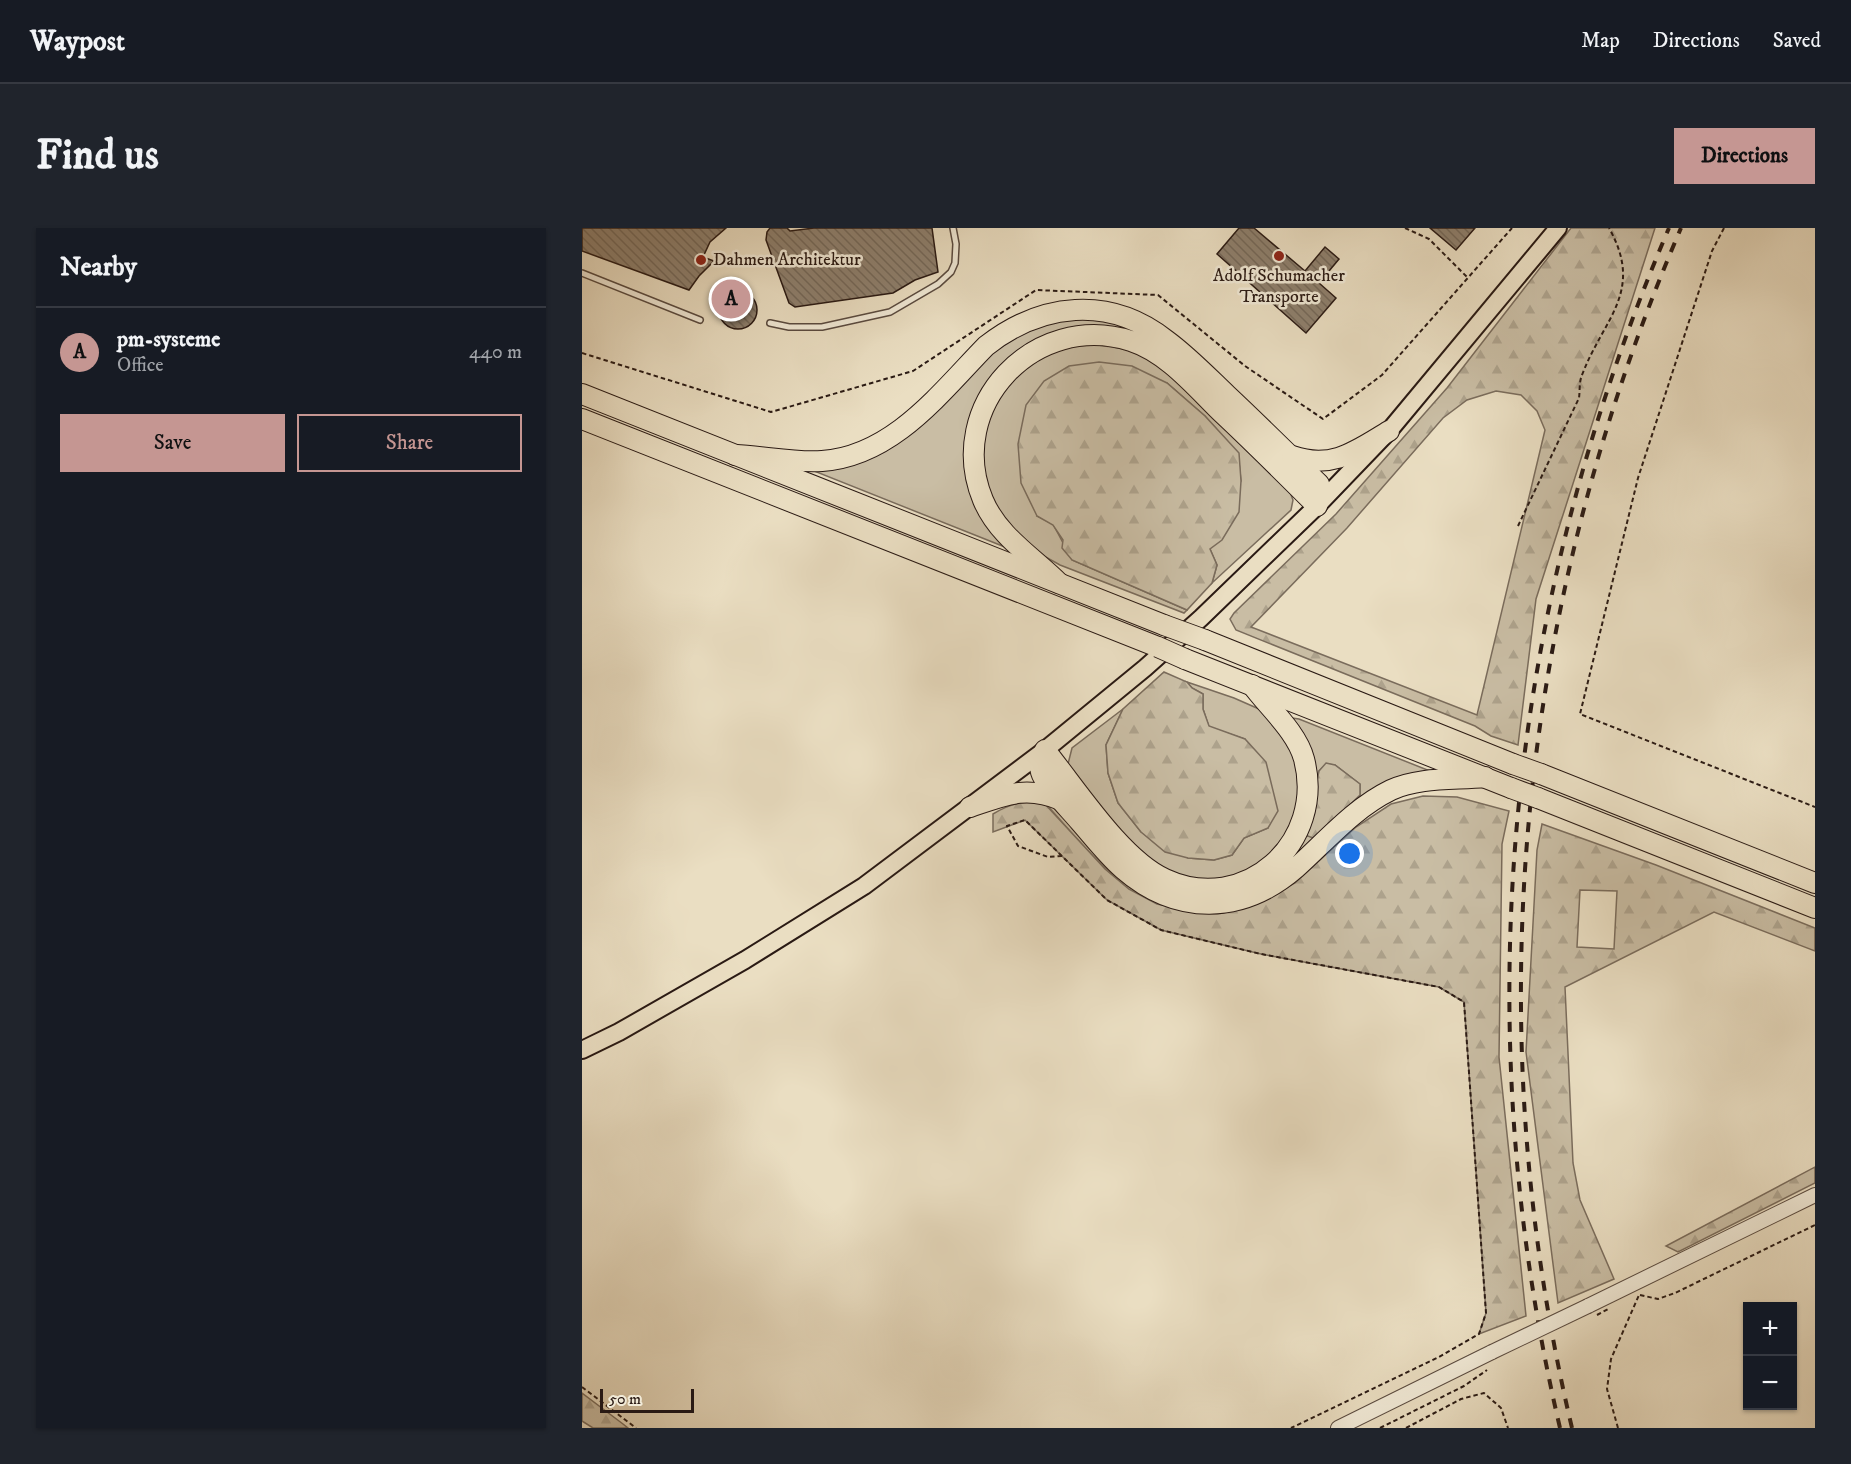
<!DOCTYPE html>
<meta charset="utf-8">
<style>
:root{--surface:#171b24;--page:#20242c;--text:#f1f3f6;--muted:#9ea1a6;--line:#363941;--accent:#c59692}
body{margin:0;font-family:"IM FELL DW Pica",serif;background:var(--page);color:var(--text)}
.controls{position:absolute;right:18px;bottom:18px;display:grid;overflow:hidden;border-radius:0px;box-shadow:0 2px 4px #0004}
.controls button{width:54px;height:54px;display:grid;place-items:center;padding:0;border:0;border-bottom:2px solid var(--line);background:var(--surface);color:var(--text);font:30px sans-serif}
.scale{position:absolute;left:18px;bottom:15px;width:94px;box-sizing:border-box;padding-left:6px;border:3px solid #2a1a14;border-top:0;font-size:16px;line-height:21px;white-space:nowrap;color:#2a1a14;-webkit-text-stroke:4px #f1ead7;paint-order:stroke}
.you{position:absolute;left:768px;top:626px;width:21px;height:21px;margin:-15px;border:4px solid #fff;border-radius:50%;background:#1a73e8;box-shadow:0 0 0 9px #1a73e833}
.badge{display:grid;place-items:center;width:39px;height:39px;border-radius:50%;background:var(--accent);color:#111;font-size:20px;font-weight:700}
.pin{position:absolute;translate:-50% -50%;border:3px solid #fff;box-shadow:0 2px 6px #0006}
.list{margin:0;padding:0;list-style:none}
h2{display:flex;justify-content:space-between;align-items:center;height:78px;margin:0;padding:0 24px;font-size:26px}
h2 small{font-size:20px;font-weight:400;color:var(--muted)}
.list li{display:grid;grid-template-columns:39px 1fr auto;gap:18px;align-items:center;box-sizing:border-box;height:90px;padding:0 24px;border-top:2px solid var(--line)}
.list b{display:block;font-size:22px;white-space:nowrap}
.list p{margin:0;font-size:20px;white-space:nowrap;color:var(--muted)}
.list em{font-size:20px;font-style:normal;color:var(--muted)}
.actions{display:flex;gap:12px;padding:18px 24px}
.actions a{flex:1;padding:14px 0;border:2px solid var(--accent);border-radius:0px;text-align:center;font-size:21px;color:var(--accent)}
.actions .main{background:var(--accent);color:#111}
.map{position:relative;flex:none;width:1233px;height:1200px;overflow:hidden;border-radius:0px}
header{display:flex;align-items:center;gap:36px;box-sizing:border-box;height:84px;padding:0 30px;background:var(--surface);border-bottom:2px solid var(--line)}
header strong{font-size:28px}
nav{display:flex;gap:33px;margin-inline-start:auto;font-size:21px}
.intro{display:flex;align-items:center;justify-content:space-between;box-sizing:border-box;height:144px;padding:0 36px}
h1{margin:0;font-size:42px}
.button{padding:15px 27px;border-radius:0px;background:var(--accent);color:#111;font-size:21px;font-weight:700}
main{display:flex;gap:36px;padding:0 36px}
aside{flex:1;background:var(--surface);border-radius:0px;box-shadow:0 2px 4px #0004}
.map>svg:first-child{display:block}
</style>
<header>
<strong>Waypost</strong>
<nav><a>Map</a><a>Directions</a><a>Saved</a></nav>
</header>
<div class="intro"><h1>Find us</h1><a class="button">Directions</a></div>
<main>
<aside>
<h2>Nearby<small></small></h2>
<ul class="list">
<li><span class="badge">A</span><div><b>pm-systeme</b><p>Office</p></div><em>440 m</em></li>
</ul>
<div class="actions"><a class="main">Save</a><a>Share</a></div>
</aside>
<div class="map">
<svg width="1233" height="1200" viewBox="0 0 1233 1200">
<defs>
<pattern id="forest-firs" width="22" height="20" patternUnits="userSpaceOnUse" patternTransform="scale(1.5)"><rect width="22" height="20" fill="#c9bda4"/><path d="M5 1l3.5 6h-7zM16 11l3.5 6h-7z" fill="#ada28c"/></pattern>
<pattern id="building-back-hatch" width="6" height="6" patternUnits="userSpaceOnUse" patternTransform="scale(1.5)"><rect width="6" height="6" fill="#8e806e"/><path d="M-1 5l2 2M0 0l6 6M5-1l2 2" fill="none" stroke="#746859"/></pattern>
</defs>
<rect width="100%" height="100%" fill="#eadec2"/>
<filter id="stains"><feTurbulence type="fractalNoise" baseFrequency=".00333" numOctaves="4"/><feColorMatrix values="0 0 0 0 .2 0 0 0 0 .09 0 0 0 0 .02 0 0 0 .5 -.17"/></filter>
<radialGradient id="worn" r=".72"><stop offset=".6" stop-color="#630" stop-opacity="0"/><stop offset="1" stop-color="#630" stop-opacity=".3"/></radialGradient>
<g fill="#c9bda4" stroke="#7a6c5c" stroke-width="1.5">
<polygon points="518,86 575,110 613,148 503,101 411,150 383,235 423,319 227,241 285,227 408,121 460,92"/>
<polygon points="516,117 543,121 571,132 597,152 706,259 711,272 709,282 630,355 635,337 628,321 659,253 656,225 623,188 585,155 455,288 471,296 490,332 605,382 602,385 478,337 451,322 412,280 402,247 400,218 404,190 432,149 458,129 487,118"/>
<polygon points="605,454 652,470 677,481 692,493 715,529 718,586 687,630 649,651 600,651 559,629 492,550 486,536 490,520 541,481 524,517 526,545 536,575 559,604 606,630 632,632 650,627 662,610 686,600 663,511 627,499 621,481 621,466 610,460"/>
<path d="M703 489 717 491 858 547C804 549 779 575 741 610 685 662 623 699 552 644 526 624 506 595 485 570L490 567C511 592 531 622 558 642 620 688 688 665 724 600L723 607 730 609 740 604 778 567V556L753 537 744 536 737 543 729 577C732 540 725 518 703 489Z"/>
<path d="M467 572 637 682 675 676C664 679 651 685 639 685 553 688 515 632 463 575Z"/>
</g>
<g fill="url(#forest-firs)" stroke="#7a6c5c" stroke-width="1.5" fill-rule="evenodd">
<path d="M989 0H1073L954 371 936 517 909 508 893 498 654 402 648 391 652 385 754 286 865 160ZM914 163 939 167 955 183 963 202 895 487 669 399 765 300 861 190 885 172Z"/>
<polygon points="517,134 550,138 585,155 623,188 657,225 659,253 657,284 640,312 628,321 635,337 630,355 605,382 490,332 480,320 481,312 471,297 455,288 439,255 436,216 444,177 462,153 487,138"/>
<polygon points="582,444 605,454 610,460 621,466 621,481 627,498 663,511 684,534 696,583 686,600 662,610 650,627 632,632 606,630 583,624 559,604 536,575 526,545 524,517 541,481"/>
<polygon points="744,535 753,537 778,556 778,567 740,604 731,610 723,607 737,543"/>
<path d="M841 568 875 569 927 583 920 616 917 829 944 1088 897 1106 904 1085 882 774 857 759 679 726 579 702 525 672 443 592 411 604V586C429 575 442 573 462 575L523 641 547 661 575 676 608 683 641 685 675 676 713 655 774 599 809 576Z"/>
<path d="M960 596 1074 637 1233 700V723L1132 684 983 759 991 935 998 972 1032 1051 976 1075 944 824 955 622ZM998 662 1035 663 1032 721 995 719Z"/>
<polygon points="1233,939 1233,955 1096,1024 1084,1018"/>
<polygon points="0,1165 41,1196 46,1200 11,1200 0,1193"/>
</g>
<g fill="url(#building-back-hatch)" stroke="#2a1a14" stroke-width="1.5">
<polygon points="0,0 144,0 128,14 121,29 132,33 117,48 107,62 0,23"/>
<polygon points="188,0 205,0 208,3 232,0 350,0 356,44 333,52 311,65 213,79 207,75 184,12 185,4"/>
<polygon points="657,0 672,0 723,43 743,19 757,31 737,55 754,70 724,105 635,26"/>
<polygon points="848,0 893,0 874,22"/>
<circle cx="156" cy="82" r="19"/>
</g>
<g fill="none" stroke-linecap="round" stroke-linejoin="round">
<g stroke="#5a4b40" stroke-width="8">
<g id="service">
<polyline points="0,45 118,92"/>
<polyline points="188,95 207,99 240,99 308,84 356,56 369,44 373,35 374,16 371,0"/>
</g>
</g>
<g stroke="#5a4b40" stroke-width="16">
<g id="tertiary">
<polyline points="1006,1078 1233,967"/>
<polyline points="756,1200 910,1124"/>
</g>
</g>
<g stroke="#2a1a14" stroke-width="20">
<polyline id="primary" points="0,822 37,804 163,732 282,658 463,522 563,440 619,390 735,278 807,203 976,0"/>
</g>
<g stroke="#2a1a14" stroke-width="22">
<g id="motorway">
<polyline points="0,166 582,397"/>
<polyline points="0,191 576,419"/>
<path d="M153 227C182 228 211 235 240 233 311 228 358 165 404 118 459 75 527 67 584 112 606 128 625 148 645 167 676 196 706 226 737 256L739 264 735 278C704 247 673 216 641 186 614 160 586 125 549 113 453 82 362 178 401 272 416 308 451 329 477 355"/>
<path d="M710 228C750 242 774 223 807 203"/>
<polyline points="623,412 931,536"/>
<polyline points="603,431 929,560"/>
<path d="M670 457C686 479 715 504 722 531 744 614 663 688 583 651 539 631 494 560 463 522 460 528 457 536 459 544 462 556 489 583 498 594 512 610 525 627 541 641 595 688 660 687 714 640 744 613 772 580 809 562 837 549 873 552 903 549"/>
<polyline points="959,546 1233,655"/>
<polyline points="956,570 1233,680"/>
<path d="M388 579C423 567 444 557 479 572"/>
</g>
</g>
<g stroke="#2a1a14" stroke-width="2" stroke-dasharray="4.5 3" stroke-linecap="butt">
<polyline points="823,0 847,11 886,50"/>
<polyline points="1142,0 1130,23 1056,250 998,486 1233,579"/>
<polyline points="0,125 189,184 331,143 454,62 576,67 663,138 741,191 800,147 930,0"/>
<path d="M936 298 997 170C998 163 997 154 1000 147 1021 91 1063 64 1027 0"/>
<polyline points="480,628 466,629 436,618 425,598 443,592 525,672 579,702 679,726 857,759 882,774 904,1085 897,1106 857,1129 709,1200"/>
<polyline points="1058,1067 1076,1071 1093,1065 1233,997"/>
<polyline points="0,1159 54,1200"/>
<polyline points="798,1200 882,1158 905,1142"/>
<polyline points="824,1200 879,1171 902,1165 919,1180 926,1200"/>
<polyline points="1036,1200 1025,1161 1029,1131 1057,1067"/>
</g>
<use href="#service" stroke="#f1ead7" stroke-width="5"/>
<use href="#tertiary" stroke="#f1ead7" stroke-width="14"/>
<use href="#primary" stroke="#eadec2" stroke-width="16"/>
<use href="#motorway" stroke="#eadec2" stroke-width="20"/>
<g stroke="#2a1a14" stroke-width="4" stroke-dasharray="10 10" stroke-linecap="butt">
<path d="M978 1200C883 795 923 382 1087 0"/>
<path d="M990 1200C894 796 935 380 1099 0"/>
</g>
<g stroke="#5a4b40" stroke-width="16" stroke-linecap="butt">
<polyline id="tertiary-bridge" points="910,1124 1006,1078"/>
</g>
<g stroke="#2a1a14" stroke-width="22" stroke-linecap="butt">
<g id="motorway-bridge">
<polyline points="582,397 623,412"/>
<polyline points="576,419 603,431"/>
<polyline points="931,536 959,546"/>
<polyline points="929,560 956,570"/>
</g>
</g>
<polyline stroke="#2a1a14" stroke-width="2" stroke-dasharray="4.5 3" stroke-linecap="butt" points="1015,1087 1026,1081"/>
<use href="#tertiary-bridge" stroke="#f1ead7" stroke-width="14"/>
<use href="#motorway-bridge" stroke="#eadec2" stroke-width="20"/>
</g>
<g fill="#8f2418" stroke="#f1ead7" stroke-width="2">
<circle cx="697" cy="28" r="6"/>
<circle cx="119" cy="32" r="6"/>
</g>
<g text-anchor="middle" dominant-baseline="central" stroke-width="5" stroke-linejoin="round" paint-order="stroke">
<g font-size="18" fill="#2a1a14" stroke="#f1ead7" text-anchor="start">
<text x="131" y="32">Dahmen Architektur</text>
<text x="697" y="48" text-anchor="middle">Adolf Schumacher<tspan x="697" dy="21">Transporte</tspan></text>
</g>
</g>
<rect width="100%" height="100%" filter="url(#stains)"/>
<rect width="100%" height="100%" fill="url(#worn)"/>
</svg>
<div class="controls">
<button>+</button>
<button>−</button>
</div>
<div class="scale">50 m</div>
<div class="you"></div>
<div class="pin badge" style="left:149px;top:71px">A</div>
</div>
</main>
